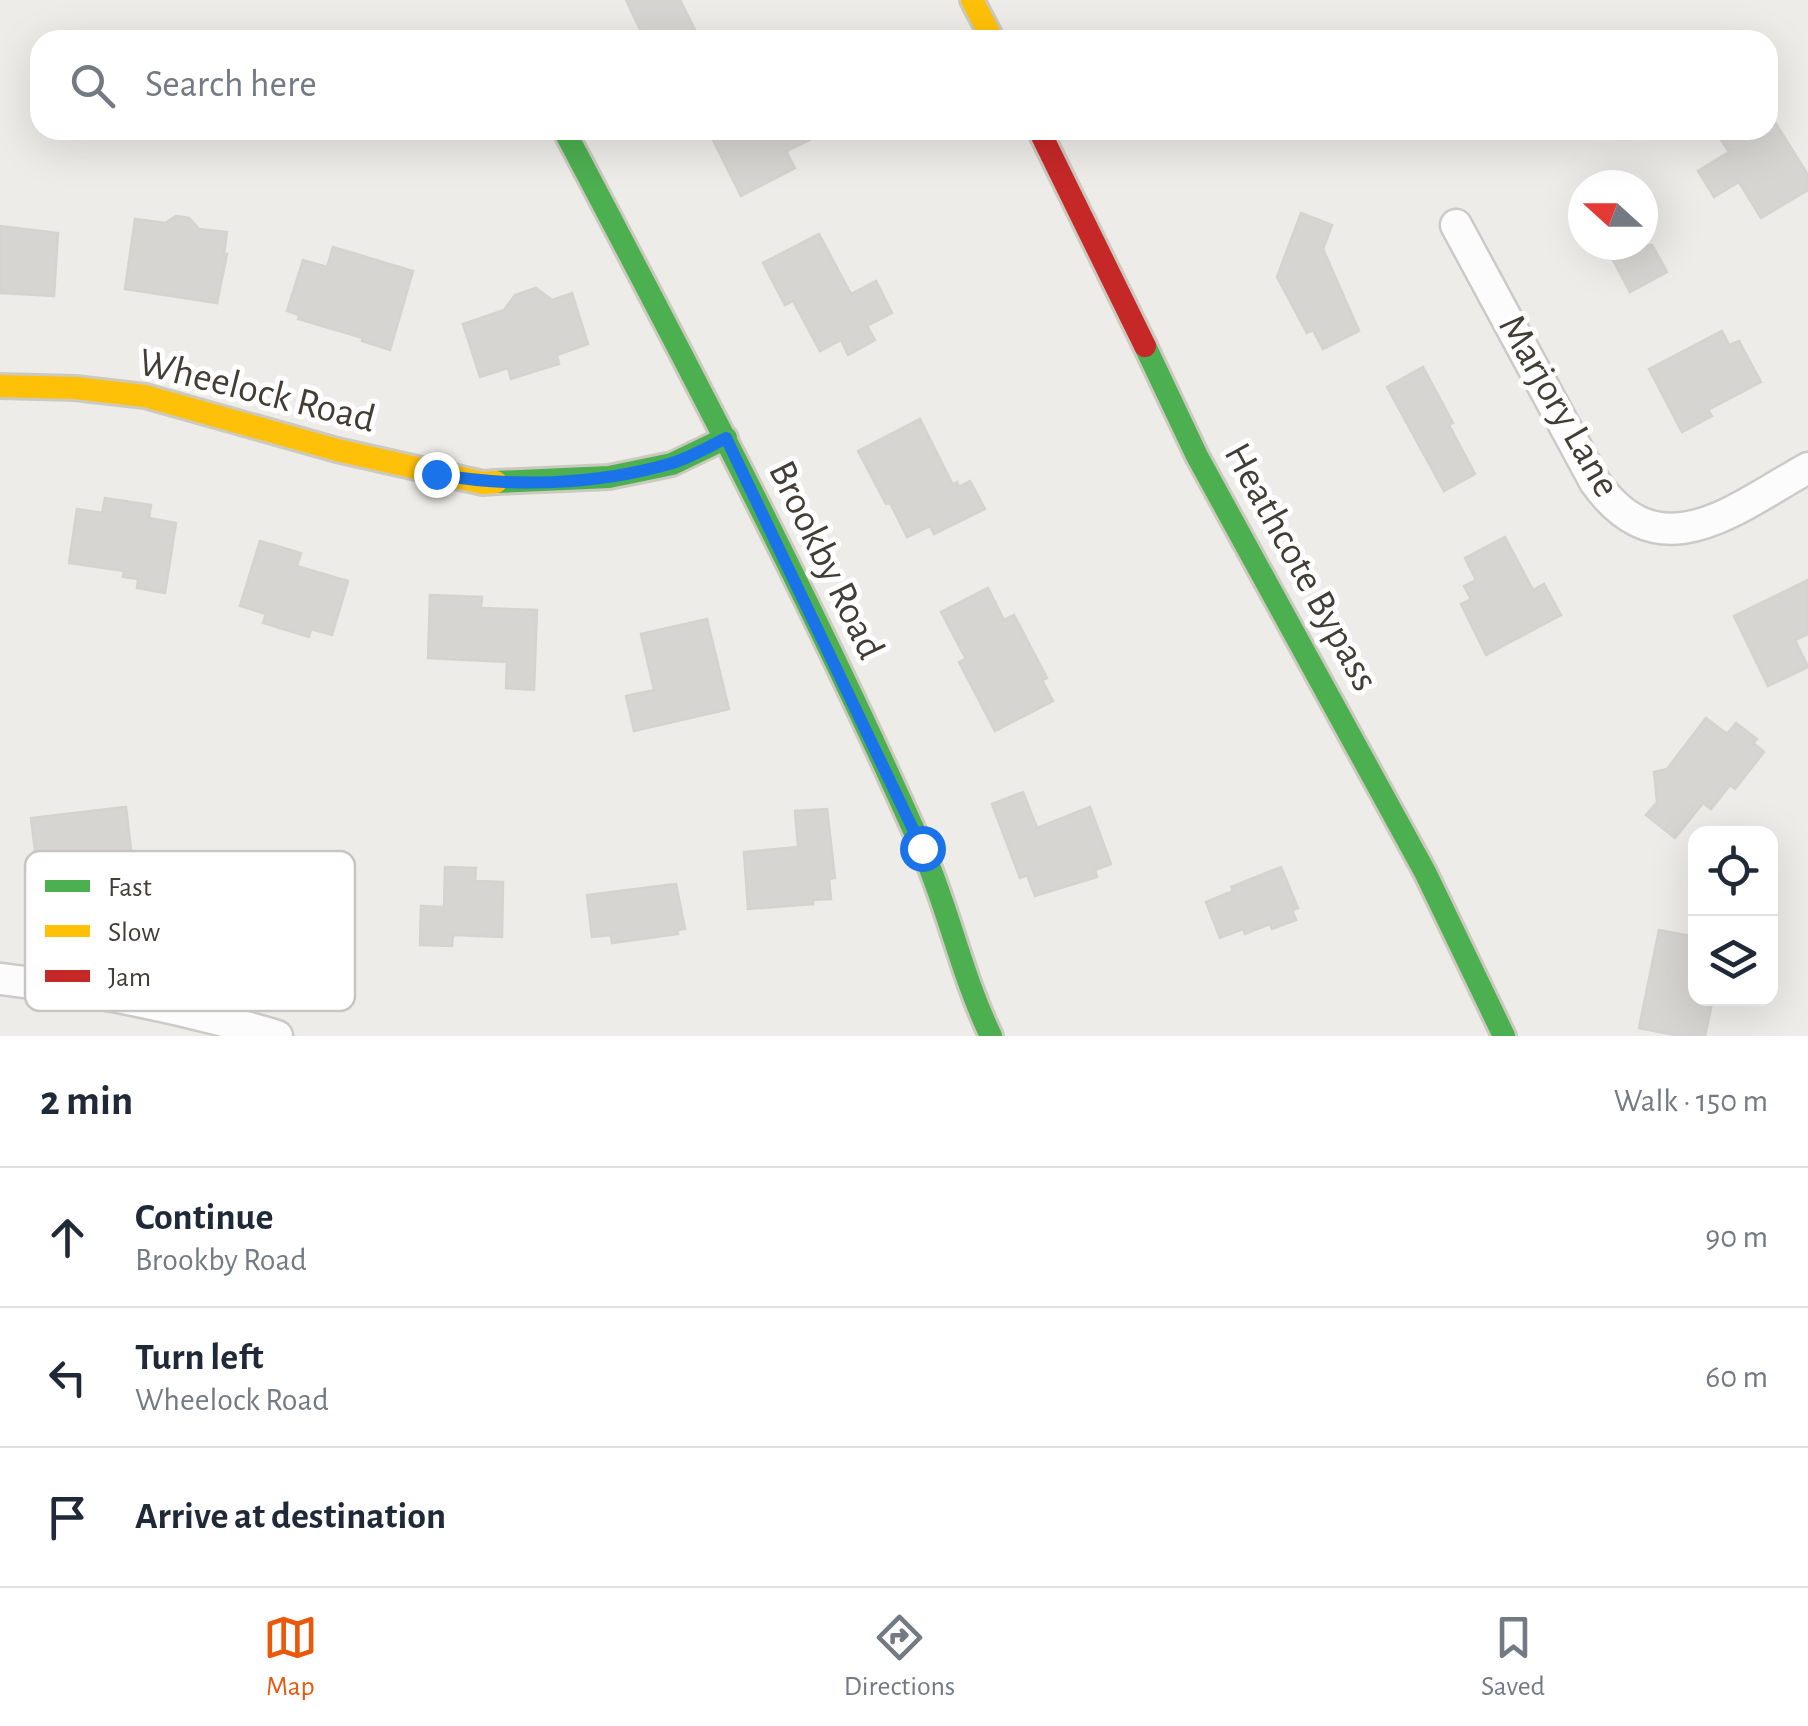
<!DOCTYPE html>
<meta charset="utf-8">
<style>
:root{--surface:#fff;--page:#f6f6f7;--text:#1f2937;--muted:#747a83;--line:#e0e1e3;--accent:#ea580c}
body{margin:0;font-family:"Alegreya Sans",sans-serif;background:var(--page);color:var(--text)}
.controls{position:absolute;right:30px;bottom:30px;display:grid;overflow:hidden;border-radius:20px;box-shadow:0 10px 40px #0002}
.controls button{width:90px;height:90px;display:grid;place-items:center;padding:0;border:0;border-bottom:2px solid var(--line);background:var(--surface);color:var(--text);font:50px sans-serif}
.compass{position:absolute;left:1568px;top:170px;width:90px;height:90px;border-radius:50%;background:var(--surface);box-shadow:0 10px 40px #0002;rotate:291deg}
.stop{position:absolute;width:30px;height:30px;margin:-22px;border:8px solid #1a73e8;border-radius:50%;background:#fff}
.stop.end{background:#1a73e8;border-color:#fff;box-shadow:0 2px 10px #0008}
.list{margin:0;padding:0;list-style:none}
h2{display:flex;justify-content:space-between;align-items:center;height:130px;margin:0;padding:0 40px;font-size:42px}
h2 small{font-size:32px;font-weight:400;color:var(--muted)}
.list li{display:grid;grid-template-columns:65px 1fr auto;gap:30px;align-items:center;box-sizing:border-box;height:140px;padding:0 40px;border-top:2px solid var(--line)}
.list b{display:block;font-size:38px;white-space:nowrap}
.list p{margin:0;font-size:32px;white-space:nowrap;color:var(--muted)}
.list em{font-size:32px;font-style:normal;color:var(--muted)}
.icon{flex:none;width:55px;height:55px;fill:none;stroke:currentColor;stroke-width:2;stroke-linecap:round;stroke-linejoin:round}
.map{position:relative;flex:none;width:1808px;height:1036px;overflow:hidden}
.search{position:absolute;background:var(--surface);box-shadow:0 10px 40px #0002;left:30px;right:30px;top:30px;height:110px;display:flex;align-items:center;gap:25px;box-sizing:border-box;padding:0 35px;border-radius:30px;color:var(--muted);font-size:38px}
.sheet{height:550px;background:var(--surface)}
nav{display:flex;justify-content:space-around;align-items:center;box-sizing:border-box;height:140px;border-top:2px solid var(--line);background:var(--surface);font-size:28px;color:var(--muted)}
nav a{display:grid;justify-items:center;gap:5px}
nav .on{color:var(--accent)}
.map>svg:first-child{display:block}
</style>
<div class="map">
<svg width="1808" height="1036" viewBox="0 0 1808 1036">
<rect width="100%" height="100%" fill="#edece8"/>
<g fill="#d7d5d1" stroke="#d5d3ce" stroke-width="2.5">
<polygon points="626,0 680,0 700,40 645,40"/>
<polygon points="1775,122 1808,175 1808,190 1761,218 1739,182 1714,197 1698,171 1729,152 1715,130 1768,130"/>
<polygon points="708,130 831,130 786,151 795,168 741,196"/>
<polygon points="1301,213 1332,225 1323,249 1359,331 1323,349 1313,330 1307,333 1277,277"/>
<polygon points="176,216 189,218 199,229 227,232 224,254 227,254 217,303 125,289 135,219 165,223"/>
<polygon points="0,226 58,233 54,296 0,293"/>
<polygon points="819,234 851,294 876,281 892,313 867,326 875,340 848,355 841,340 820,351 793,301 785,305 763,263"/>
<polygon points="1605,245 1652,245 1667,272 1630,292"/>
<polygon points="333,247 413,271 390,350 362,341 363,338 298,319 299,315 287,311 303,260 327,267"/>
<polygon points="536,288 552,300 572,293 588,344 557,355 559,364 511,379 508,368 480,377 463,324 504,310 515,295"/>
<polygon points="1722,331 1729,345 1739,341 1761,382 1708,410 1712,416 1682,432 1649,369"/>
<polygon points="1423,367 1453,423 1449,425 1475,474 1444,491 1387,387"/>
<polygon points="920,419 953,485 957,482 959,487 970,481 985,509 934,534 930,526 907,537 890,503 886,504 858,451"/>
<polygon points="105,498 151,505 149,518 176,523 165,593 137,588 138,579 123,577 124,571 69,563 77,509 102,513"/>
<polygon points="1505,537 1533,590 1544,584 1561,615 1486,655 1461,604 1471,599 1464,586 1476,580 1465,558"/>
<polygon points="260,541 301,553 297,566 348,581 332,635 311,629 309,637 263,623 266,614 240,606"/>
<polygon points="1808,580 1808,634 1795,640 1808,667 1768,686 1734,616"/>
<polygon points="988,588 1004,620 1014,615 1047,678 1042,680 1053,701 995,731 959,662 966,659 941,612"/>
<polygon points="430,595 482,597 481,608 537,610 534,690 506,688 507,662 428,658"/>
<polygon points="707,619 729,709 634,731 626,696 654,690 641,634"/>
<polygon points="1706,718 1727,734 1736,723 1757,739 1753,743 1764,752 1735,789 1730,785 1711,809 1703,803 1675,838 1646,815 1657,802 1654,772 1667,769"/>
<polygon points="1023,792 1037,828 1090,807 1111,864 1095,870 1097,877 1035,896 1027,875 1020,878 992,804"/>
<polygon points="126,807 134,875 101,879 101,884 40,891 31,818"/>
<polygon points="827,809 835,878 829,879 831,899 813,900 813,904 748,909 744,852 798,847 795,811"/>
<polygon points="445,867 476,868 475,881 503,882 502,937 453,935 452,946 420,945 421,906 444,907"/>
<polygon points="1281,867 1298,908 1292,910 1296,920 1272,929 1270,924 1245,934 1243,929 1220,938 1206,902 1233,891 1231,887"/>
<polygon points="676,884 685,929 677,930 678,934 612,943 611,935 592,937 587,895"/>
<polygon points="1659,930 1696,937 1696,998 1705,998 1705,1002 1712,1003 1705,1036 1680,1036 1639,1028"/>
</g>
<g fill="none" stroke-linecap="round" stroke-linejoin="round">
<g stroke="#cbcac6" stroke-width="35">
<g id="street">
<path d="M1456 225 1595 482C1660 574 1734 509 1808 468"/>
<path d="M0 979C93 990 188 1009 277 1036"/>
</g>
</g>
<g stroke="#ccc9bf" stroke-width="28">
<g id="fast">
<path d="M564 130C688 365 812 601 920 844 948 906 961 974 991 1036"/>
<polyline points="1145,346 1197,456 1425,872 1504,1036"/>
<polyline points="496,482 609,477 672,464 726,438"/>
</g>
</g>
<g stroke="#ccc9bf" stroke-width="28">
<g id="slow">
<polyline points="972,0 993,40"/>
<polyline points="0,386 75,388 145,396 337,450 483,483 496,482"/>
</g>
</g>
<g stroke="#ccc9bf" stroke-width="28">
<polyline id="jam" points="1039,130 1145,346"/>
</g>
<use href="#street" stroke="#fcfcfc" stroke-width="30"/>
<use href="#fast" stroke="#4caf50" stroke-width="22"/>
<use href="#slow" stroke="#ffc107" stroke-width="22"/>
<use href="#jam" stroke="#c62828" stroke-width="22"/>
</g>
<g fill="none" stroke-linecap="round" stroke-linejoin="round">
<path stroke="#1a73e8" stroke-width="12" d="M436 474C511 488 595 485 669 464 688 459 708 447 726 438L922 848"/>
</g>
<g text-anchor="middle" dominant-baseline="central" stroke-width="10" stroke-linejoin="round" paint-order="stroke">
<g font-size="40" fill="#423e35" stroke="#fff">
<text transform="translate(257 391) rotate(14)">Wheelock Road</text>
<text transform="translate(1559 406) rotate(60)">Marjory Lane</text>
<text transform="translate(826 560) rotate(64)">Brookby Road</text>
<text transform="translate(1301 567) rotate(61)">Heathcote Bypass</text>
</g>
</g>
<rect x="25" y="851" width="330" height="160" rx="15" fill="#fff" stroke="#c6c5c2" stroke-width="2.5"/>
<rect x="45" y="880" width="45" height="12" fill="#4caf50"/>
<rect x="45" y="925" width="45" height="12" fill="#ffc107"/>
<rect x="45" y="970" width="45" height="12" fill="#c62828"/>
<g font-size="28" fill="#423e35">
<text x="108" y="896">Fast</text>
<text x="108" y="941">Slow</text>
<text x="108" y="986">Jam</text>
</g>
</svg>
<div class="controls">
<button><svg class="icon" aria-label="locate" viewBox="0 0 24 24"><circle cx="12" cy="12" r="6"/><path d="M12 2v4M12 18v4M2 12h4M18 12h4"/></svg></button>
<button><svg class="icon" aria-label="layers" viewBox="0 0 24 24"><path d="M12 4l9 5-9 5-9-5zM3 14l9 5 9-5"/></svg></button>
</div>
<svg class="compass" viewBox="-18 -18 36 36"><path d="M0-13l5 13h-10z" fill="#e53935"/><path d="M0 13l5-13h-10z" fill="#747a83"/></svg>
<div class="stop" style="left:922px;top:848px"></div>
<div class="stop end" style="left:436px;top:474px"></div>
<div class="search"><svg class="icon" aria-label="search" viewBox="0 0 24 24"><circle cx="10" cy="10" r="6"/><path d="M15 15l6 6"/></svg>Search here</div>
</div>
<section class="sheet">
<h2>2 min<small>Walk · 150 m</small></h2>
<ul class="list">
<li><svg class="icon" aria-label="ahead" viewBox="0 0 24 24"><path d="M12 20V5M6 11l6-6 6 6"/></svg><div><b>Continue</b><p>Brookby Road</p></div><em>90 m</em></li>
<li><svg class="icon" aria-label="left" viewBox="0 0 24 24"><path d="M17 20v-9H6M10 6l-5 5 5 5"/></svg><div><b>Turn left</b><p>Wheelock Road</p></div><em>60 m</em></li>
<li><svg class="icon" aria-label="arrive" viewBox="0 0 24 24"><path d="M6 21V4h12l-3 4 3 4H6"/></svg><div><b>Arrive at destination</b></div></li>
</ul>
</section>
<nav>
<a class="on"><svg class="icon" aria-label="map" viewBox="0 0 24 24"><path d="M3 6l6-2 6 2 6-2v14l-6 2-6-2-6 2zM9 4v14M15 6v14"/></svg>Map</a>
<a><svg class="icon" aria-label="directions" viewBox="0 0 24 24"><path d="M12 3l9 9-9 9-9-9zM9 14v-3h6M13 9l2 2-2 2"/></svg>Directions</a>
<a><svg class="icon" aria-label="saved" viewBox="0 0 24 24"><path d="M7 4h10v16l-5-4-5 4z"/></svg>Saved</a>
</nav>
